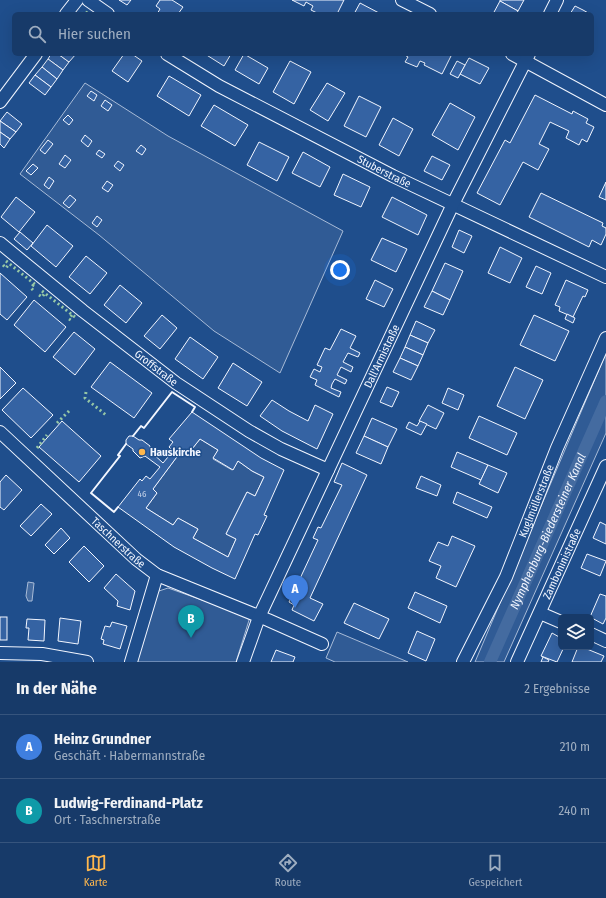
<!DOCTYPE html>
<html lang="de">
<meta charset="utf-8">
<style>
:root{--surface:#173a69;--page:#20416f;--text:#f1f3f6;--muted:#9eadc0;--line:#36547d;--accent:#ffb74d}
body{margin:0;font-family:"Fira Sans Condensed",sans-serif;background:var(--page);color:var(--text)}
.controls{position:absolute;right:12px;bottom:12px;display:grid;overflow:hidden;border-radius:6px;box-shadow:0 4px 16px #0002}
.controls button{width:36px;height:36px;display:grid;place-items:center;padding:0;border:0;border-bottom:1px solid var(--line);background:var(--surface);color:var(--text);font:20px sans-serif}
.you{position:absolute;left:340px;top:270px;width:14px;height:14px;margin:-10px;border:3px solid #fff;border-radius:50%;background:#1a73e8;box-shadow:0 0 0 6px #1a73e833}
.badge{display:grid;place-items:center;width:26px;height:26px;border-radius:50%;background:var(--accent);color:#fff;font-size:13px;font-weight:700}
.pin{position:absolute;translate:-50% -33px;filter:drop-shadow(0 1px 2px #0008)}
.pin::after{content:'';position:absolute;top:21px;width:14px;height:12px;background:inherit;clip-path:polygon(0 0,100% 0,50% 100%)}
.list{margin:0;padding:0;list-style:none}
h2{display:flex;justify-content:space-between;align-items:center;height:52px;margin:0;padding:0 16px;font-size:17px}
h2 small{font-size:13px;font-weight:400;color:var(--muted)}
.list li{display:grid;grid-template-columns:26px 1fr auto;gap:12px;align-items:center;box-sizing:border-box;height:64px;padding:0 16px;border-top:1px solid var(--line)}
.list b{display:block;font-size:15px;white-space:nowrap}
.list p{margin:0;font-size:13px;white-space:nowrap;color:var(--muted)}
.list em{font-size:13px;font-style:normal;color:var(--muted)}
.icon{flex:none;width:22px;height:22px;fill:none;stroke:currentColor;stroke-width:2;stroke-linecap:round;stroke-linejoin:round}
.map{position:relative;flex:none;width:606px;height:662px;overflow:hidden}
.search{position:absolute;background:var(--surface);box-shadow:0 4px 16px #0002;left:12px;right:12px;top:12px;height:44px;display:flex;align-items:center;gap:10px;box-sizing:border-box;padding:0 14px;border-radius:6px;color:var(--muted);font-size:15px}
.sheet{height:180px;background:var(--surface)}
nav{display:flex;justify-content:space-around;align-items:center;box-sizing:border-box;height:56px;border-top:1px solid var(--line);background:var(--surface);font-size:11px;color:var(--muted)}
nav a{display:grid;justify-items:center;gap:2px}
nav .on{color:var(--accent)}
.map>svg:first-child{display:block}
</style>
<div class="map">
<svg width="606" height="662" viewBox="0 0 606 662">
<rect width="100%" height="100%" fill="#1f4e8c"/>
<g fill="#305b95" stroke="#a8bbd7">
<polygon points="85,83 168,136 343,231 280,373 214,331 99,235 20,174"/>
<polygon points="606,353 606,433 504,662 475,662"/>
<polygon points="200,439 218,450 213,459 232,470 238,461 252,471 264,477 255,496 247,492 226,534 236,539 228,557 193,538 198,529 178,518 173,525 146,508 157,493 153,489 182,450 188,454"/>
<polygon points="168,588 250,617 236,662 135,662 156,592"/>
<polygon points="337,632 408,662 335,662 326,658"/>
</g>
<polygon fill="#446ba0" stroke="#a8bbd7" points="28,582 34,583 32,601 28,601 26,596"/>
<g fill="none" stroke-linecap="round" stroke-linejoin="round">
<path stroke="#446ba0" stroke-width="12" id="s1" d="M490 662 606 401"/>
</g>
<g fill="#3563a3" stroke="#f2f6ff" fill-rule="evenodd">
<polygon points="119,0 131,0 127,5"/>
<polygon points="160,0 172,0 183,7 178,14 157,14 160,9 156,6"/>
<polygon points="292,0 344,0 337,14 319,14 311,10 313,6 306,2 304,6"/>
<polygon points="500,0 524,0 518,11 500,1"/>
<polygon points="500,1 518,11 516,14 493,14"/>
<polygon points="360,3 379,13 379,14 354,14"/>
<polygon points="575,6 583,10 590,14 570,14"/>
<polygon points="51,54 58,54 69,62 63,70 48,59"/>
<polygon points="58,54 76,54 69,62"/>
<polygon points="124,54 132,54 142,61 128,82 112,71"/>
<polygon points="205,54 231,54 224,66"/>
<polygon points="244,54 268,68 259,84 235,70"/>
<polygon points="403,54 452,54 442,74 424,65 425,63 420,61 417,67 405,62 408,57"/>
<polygon points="469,58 489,68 480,84 460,74"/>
<polygon points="48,59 63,70 57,79 42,67"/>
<polygon points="290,61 311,72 294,104 273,92"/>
<polygon points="457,61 465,65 458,78 450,74"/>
<polygon points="42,67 57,79 51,87 35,75"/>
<polygon points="35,75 51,87 45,95 29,83"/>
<polygon points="169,76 201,95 189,116 157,96"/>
<polygon points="327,83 345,93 328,121 310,110"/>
<polygon points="91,91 97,95 94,101 87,96"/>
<polygon points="535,95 572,114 573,111 588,119 586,123 594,127 587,142 582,139 579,145 566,138 569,131 550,122 539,144 549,149 538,170 523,162 500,205 477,193 505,140 510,143"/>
<polygon points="359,96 381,107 366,137 344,126"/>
<polygon points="105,100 112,105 108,111 101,106"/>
<polygon points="450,103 475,117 458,150 432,135"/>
<polygon points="214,105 248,125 235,146 201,126"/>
<polygon points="7,112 22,124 16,132 0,121"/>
<polygon points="68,115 73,120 69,125 63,120"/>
<polygon points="393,118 413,129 399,156 379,145"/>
<polygon points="0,121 16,132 10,139 0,132"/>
<polygon points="0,132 10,139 4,148 0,144"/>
<polygon points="85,135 92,141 88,147 81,141"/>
<polygon points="48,140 53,144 45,154 40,150"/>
<polygon points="259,142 289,157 277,181 247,165"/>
<polygon points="141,145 146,149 142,155 136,151"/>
<polygon points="99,150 105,154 102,158 96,154"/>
<polygon points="303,152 330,167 320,187 292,173"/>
<polygon points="65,155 71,160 65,168 59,164"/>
<polygon points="432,156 450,165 442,180 424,171"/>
<polygon points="118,161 124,165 120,171 114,166"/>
<polygon points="33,164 38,168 31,175 26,171"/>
<polygon points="343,174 370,187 361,207 334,195"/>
<polygon points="49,177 54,181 49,189 44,185"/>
<polygon points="107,181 113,185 108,192 102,188"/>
<polygon points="606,182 606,200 599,197"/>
<polygon points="541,193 603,223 602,226 606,228 606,234 601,245 592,240 589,247 529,217"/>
<polygon points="70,195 76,200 69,208 63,203"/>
<polygon points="16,197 35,212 19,232 1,217"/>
<polygon points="392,197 427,215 418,235 382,217"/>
<polygon points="97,216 102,220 97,227 92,223"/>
<polygon points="47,225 73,246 56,267 31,246"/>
<polygon points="459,230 472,236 464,253 452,247"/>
<polygon points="20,232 33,243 27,250 14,239"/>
<polygon points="382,238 407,249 396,272 371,260"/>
<polygon points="500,247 522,258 510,283 488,273"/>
<polygon points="86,256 107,273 90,294 69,277"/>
<polygon points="445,263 463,271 450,300 432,291"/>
<polygon points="536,266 551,273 542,294 526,287"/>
<polygon points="0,273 27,297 7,320 0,314"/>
<polygon points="375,280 393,289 384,307 366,299"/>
<polygon points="566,280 588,290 585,297 583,296 573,317 559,311 560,307 555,305"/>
<polygon points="120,285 142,303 126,323 104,305"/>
<polygon points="432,291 450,300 443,315 424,307"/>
<polygon points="34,300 66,327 45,352 14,325"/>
<polygon points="567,314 575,318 573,323 565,319"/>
<polygon points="162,315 177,328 160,349 144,336"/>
<polygon points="534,315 569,331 555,361 520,345"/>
<polygon points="416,321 435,330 428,343 410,335"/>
<polygon points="341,329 356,336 350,348 360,353 358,357 348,353 343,362 353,367 351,372 341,367 337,375 347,380 345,384 335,379 332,384 331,388 341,392 339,397 315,385 317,380 310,377 314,369 320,372 322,367 317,365 325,348 330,350"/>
<polygon points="74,332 95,349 75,375 53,357"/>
<polygon points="410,335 428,343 423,355 405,347"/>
<polygon points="190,337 218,357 203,379 175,359"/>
<polygon points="405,347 423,355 418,366 400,358"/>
<polygon points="400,358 418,366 411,380 393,372"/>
<polygon points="110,362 152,393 134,418 91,387"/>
<polygon points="233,363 262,382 247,406 218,388"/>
<polygon points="0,367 16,383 0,399"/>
<polygon points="515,367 543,380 525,419 497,406"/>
<polygon points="387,387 399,392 392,407 380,402"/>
<polygon points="23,388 53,415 31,438 2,410"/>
<polygon points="448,388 464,395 458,410 442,403"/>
<polygon points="272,400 289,411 308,421 315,405 333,414 317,449 282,431 260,416"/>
<polygon points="428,405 444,413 436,429 419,421"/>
<path d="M192 412 261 458 284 470 264 515 267 516 258 535 255 534 235 579 212 568 174 547 118 507 140 479 142 481 146 476 150 479 160 467 145 456 140 458 133 451V449L126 444V440L129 436H133L139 440H142L150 446V451L163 463 173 451 169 447 173 442 169 439ZM200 439 218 450 213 458 233 470 238 461 252 471 264 477 255 496 247 492 226 534 236 539 228 557 193 538 198 529 178 518 173 525 146 508 157 493 153 489 182 450 188 454Z"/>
<polygon points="479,416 517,433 507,455 469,438"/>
<polygon points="372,418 397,429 388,447 364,436"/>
<polygon points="62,421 101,456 79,482 39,447"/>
<polygon points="420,421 427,424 421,435 406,428 409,422 417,426"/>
<polygon points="364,436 388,447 381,464 356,453"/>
<polygon points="457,452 488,465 481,480 451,467"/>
<polygon points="342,463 367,475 310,598 323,604 314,621 292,610 294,605 289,602 318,540 313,538 318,527 321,528 342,485 334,482"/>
<polygon points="488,465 507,473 498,493 479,484"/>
<polygon points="6,475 22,490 4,510 0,507 0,482"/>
<polygon points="421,476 441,485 437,496 416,488"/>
<polygon points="457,492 492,507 487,518 453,503"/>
<polygon points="41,504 52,514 31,536 20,526"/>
<polygon points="600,522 606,525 606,544 593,538"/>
<polygon points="61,528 70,538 54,554 45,545"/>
<polygon points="452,536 475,546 456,587 436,578 441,566 429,561 438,542 448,546"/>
<polygon points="84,546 104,566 89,582 69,562"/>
<polygon points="587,554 606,561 600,576 581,568"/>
<polygon points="116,574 135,591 130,610 117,606 118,601 104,588"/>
<polygon points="415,592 447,606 440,623 408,608"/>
<polygon points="600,594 606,596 606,618 603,624 590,617"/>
<polygon points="354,603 389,619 379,639 344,623"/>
<rect x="0" y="617" width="7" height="23"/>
<polygon points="60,618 81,621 78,644 58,641"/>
<polygon points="27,619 45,620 44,641 28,640 29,628 26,628"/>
<polygon points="112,622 127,626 120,649 103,644 104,640 101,639 105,626 110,627"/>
<polygon points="417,631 435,639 426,661 408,653"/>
<polygon points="552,633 561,638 561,647 564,647 557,662 541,656"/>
<polygon points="578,647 582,647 604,656 601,662 572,662"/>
<polygon points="276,650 295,657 293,662 271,662"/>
<polygon points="543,657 549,660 548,662 541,662"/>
</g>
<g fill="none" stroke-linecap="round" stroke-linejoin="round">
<g stroke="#f2f6ff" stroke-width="14">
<g id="minor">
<polyline points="88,0 108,14"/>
<polyline points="402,0 430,14"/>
<polyline points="66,14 77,0"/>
<polyline points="550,14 557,0"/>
<path id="s2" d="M167 54 219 86 393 176 606 277"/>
<polyline points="512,54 606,105"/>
<polyline points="0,102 36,54"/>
<path id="s3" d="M0 243 83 311 176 383 249 431 281 449 328 470"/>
<path id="s4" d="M0 432 136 559 157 575 268 620 322 644"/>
<polyline points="540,613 561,622"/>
<polyline points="591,634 606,641"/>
<polyline points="0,653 42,654 87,662"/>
<polyline points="131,662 157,575"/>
<path id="s5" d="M243 662 259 617 453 204 529 54"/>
<path id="s6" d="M463 662 506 577 557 448 606 338"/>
<path id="s7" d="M517 662 606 466"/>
</g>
</g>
<use href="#minor" stroke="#1f4e8c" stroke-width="12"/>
<g stroke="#97c8a6" stroke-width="3" stroke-dasharray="2 3" stroke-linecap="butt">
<polyline points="81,14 85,12 92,14"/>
<polyline points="6,261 37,286"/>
<polyline points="3,265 6,268 9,264"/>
<polyline points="33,290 31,288 34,284"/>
<polyline points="42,291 75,317"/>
<polyline points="39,295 42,297 45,293"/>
<polyline points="72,315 69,319 72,321"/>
<polyline points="86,392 85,398 106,415"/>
<polyline points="57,423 70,410"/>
<polyline points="37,448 47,435"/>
</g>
<g stroke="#f2f6ff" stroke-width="2">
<polyline points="133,436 141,426 144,428 172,392 195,407 192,412"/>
<polyline points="118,507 114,512 91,493 120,456 118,455 126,444"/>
</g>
</g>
<circle fill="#ffb74d" stroke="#1f4e8c" stroke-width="1.5" cx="142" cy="452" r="4"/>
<g text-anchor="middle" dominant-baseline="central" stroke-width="3" stroke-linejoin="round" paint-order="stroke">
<g font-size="9" fill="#c3d1e8">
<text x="142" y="494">46</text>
</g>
<g font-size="11" fill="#f2f6ff" stroke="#1f4e8c">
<text stroke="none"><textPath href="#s2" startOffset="247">Stuberstraße</textPath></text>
<text stroke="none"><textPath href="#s5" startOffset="336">Dall'Armistraße</textPath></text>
<text stroke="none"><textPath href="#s3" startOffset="200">Groffstraße</textPath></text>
<text stroke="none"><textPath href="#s6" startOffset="177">Kuglmüllerstraße</textPath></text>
<text stroke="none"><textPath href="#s4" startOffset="162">Taschnerstraße</textPath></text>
<text stroke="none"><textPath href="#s7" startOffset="108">Zamboninistraße</textPath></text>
</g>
<g font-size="11" font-weight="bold" fill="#f2f6ff" stroke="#1f4e8c" text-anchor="start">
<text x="150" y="452">Hauskirche</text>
</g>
<g font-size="12" font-style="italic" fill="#f2f6ff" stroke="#1f4e8c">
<text stroke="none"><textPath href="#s1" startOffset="143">Nymphenburg-Biedersteiner Kanal</textPath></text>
</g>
</g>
</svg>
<div class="controls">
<button><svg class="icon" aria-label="layers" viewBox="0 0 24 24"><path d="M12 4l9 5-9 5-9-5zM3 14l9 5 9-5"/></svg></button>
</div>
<div class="you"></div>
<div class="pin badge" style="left:295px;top:608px;background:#3f7fe0">A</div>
<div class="pin badge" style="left:191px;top:638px;background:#0f9aa8">B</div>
<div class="search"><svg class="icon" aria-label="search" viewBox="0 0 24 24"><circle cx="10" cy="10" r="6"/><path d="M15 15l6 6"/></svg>Hier suchen</div>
</div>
<section class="sheet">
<h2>In der Nähe<small>2 Ergebnisse</small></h2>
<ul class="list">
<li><span class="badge" style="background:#3f7fe0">A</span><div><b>Heinz Grundner</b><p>Geschäft · Habermannstraße</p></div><em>210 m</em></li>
<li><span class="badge" style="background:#0f9aa8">B</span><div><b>Ludwig-Ferdinand-Platz</b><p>Ort · Taschnerstraße</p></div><em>240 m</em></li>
</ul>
</section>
<nav>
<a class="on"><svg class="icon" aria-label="map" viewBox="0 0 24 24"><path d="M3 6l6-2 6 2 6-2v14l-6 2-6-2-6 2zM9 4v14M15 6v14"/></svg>Karte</a>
<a><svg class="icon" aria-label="directions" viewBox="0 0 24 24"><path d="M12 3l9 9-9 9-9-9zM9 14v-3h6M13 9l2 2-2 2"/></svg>Route</a>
<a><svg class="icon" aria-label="saved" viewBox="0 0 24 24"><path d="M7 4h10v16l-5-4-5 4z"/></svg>Gespeichert</a>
</nav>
